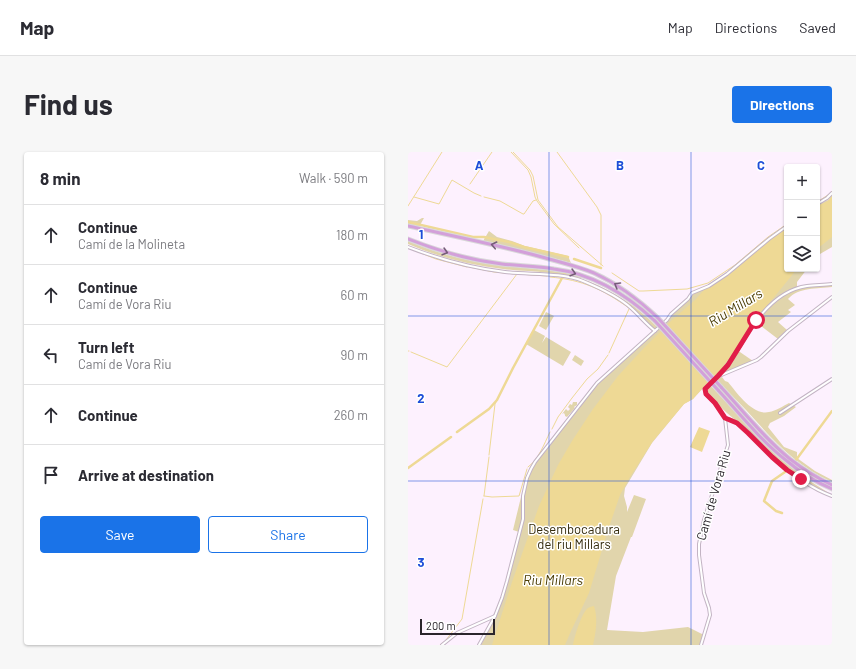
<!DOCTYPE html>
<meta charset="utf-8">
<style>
:root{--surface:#fff;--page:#f7f7f7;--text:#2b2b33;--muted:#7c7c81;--line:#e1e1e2;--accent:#1a73e8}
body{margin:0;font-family:Barlow,sans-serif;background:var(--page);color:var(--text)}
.controls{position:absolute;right:12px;top:12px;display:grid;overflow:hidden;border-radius:4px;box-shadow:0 1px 3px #0004}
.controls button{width:36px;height:36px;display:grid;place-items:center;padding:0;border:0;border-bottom:1px solid var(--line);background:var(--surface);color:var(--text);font:20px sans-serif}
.scale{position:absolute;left:12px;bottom:10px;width:75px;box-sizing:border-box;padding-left:4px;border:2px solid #2a252b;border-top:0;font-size:11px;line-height:14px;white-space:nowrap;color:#2a252b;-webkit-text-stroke:3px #fff;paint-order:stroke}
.stop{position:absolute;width:12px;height:12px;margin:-9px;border:3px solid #e11d48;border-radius:50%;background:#fff}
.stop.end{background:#e11d48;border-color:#fff;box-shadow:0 1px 4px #0008}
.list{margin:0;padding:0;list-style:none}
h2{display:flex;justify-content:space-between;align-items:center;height:52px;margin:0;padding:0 16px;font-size:17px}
h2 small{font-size:13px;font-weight:400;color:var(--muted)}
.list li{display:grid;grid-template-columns:26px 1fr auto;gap:12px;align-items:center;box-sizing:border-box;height:60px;padding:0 16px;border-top:1px solid var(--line)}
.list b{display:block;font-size:15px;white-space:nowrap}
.list p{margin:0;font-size:13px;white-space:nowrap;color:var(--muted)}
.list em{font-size:13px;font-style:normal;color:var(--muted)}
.actions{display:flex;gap:8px;padding:12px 16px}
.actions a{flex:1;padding:9px 0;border:1px solid var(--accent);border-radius:4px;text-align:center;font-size:14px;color:var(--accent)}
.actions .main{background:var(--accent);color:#fff}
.icon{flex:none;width:22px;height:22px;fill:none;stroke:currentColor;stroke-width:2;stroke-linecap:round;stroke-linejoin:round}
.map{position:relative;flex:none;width:424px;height:493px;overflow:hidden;border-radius:4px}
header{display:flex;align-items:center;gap:24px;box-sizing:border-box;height:56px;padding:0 20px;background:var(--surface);border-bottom:1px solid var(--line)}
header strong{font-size:19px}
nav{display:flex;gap:22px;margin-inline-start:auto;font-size:14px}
.intro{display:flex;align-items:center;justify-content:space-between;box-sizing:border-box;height:96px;padding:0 24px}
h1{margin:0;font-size:28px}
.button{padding:10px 18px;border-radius:4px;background:var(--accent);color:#fff;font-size:14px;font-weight:700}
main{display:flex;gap:24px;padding:0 24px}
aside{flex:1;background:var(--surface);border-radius:4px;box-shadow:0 1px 3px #0004}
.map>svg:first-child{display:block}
</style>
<header>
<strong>Map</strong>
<nav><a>Map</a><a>Directions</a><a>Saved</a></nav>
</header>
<div class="intro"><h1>Find us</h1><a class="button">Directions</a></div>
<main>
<aside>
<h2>8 min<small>Walk · 590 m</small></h2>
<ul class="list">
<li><svg class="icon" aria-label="ahead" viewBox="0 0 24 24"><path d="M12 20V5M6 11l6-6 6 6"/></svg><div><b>Continue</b><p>Camí de la Molineta</p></div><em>180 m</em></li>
<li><svg class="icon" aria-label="ahead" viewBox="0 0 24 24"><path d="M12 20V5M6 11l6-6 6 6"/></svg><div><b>Continue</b><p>Camí de Vora Riu</p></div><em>60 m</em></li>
<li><svg class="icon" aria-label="left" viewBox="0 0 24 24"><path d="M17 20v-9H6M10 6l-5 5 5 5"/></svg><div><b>Turn left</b><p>Camí de Vora Riu</p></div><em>90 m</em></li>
<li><svg class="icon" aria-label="ahead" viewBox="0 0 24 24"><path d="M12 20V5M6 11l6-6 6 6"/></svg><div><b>Continue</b></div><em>260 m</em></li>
<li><svg class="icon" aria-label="arrive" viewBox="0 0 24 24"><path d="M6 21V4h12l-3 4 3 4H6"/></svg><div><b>Arrive at destination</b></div></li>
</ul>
<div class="actions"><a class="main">Save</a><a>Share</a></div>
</aside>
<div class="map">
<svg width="424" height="493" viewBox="0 0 424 493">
<rect width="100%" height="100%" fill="#fdf1fe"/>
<g fill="#e1d5ac">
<polygon points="424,43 424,95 412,102 409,105 409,53 420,48"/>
<polygon points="14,66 16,66 11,75 0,73 0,68 9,69"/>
<polygon points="379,75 379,117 399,117 389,130 389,136 373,144 356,157 336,185 320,211 313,220 299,232 285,247 276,252 244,291 217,336 216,344 219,355 219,360 226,343 238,347 224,385 223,385 208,424 199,478 235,480 280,475 296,483 293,493 73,493 87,465 97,439 111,380 105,378 113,345 116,344 120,326 128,310 189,232 261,168 264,162 284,142 301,135 321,122 348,98"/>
<polygon points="81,79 89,85 104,89 117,94 160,104 163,111 127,101 75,89"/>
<path d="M0 89C29 101 60 110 92 113 120 117 149 117 177 126 173 127 169 125 165 124 157 123 149 122 141 121 125 119 110 119 95 117 62 113 30 105 0 92Z"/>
<path d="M175 128 180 129C207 140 229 154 250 176L247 179 211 147Z"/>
<path d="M424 133V135C409 137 391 135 380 147L387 153 380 158 383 160 370 170 379 178 370 187 348 170C361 155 377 138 399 135 407 133 416 134 424 133Z"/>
<polygon points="138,160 146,164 138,178 131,174"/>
<polygon points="126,178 137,184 134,191 138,185 163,200 155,214 118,192"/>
<polygon points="329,198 345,209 311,224"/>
<polygon points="167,203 176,209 173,214 164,208"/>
<path d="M314 225 317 229 320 230C329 241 345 264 361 260 368 259 375 254 381 251L388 255 376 264 362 271 360 275 376 295 389 300V306L407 319 424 328V330C387 313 365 288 338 258 328 248 318 237 308 227Z"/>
<path d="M302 233 357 292 369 304 394 324 424 343C408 337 393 327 379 316 366 306 356 293 343 282 335 274 299 246 298 237Z"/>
<polygon points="165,250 169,250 169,253 166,255 167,256 159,265 157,264 157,263 156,261 154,262 158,257 160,259 162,257 160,255 162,252 164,253"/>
</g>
<g fill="#eed995">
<polygon points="424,44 424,85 409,97 409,54 420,49"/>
<polygon points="379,75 379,117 389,117 349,166 335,185 320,211 313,219 297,233 285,247 276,252 245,289 222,325 212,343 200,378 181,441 163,479 157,493 84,493 104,430 131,354 150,313 164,289 185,257 210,224 235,197 264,168 287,148 296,138 311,129 326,119 349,98"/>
<polygon points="291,275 302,279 294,300 282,295"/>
<path d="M186 454C190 466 188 480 185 493H165C166 485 174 460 180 456 182 455 184 454 186 454Z"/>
</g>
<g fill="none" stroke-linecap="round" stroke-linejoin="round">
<g stroke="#eed995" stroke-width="1">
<polyline points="103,0 120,18 123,25 127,45 129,49 146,72 171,96"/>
<polyline points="105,0 122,18 125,24 130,48 150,75 195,114"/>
<polyline points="149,0 189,55 193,63 193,113"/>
<polyline points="62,32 84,0"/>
<polyline points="6,45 31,52 44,28 66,41 73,44"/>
<polyline points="76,45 92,49 115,62 116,62 125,49 128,48"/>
<polyline points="409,50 420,43 424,39"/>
<polyline points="0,54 34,0"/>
<polyline points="0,96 28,107 59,115"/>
<polyline points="61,115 86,120 108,122"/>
<polyline points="204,121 231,139 235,139 279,137 300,131 327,113 360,85 379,72"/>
<polyline points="111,122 139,124"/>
<path d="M142 125C175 128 194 137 221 156"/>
<polyline points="0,199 1,199"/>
<polyline points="3,200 39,215 109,122"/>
<polyline points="201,201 221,157"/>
<polyline points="144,277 150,265 164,246 179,227 190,217 200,203"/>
<polyline points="81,303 87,252 89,248"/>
<path d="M120 315C131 307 136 292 142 280"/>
<polyline points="76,344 84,345 111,344 119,317"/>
<polyline points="76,344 81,305"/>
<polyline points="38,488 54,467 75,347"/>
<polyline points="32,493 36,490"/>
</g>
<g stroke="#eed995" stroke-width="2.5">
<polyline points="0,70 65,85 76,85 101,90 116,95 160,105"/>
<polyline points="166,107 193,116"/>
<polyline points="156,123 157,121"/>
<polyline points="49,280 81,257 89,248 105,216 154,126"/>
<polyline points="388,308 424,259"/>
<polyline points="0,316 43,285"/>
<polyline points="374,361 368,359 356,349 364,329 377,320"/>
</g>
<g stroke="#c3b4c4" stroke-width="4">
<g id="street">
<polyline points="409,52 419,46 424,41"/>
<path d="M0 95C31 107 64 116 97 120 122 123 152 120 175 129 192 136 210 144 223 156 231 163 238 172 247 179"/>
<polyline points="311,224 349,208 353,205 380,179 424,145"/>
<path d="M307 228C318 217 325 204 334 191 348 166 369 138 399 134 407 133 416 133 424 132"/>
<polyline points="372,261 424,227"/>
<path d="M317 266C337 271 350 292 365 305 382 321 402 336 424 344"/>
<polyline points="34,493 49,481 87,464"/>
<polyline points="71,493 87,464 94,446 99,429 115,367 115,344 119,326 123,317 127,310 189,231 259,168 263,162 280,147 284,141 301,134 319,122 361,87 379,74"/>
<polyline points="293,493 302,463 301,456 296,441 291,403 291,392 296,368 320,293 317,266 307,251 298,242 297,237 303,231"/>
</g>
</g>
<g stroke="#d9d8d9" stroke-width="5">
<g id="primary">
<path d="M0 74C45 84 90 93 134 105 151 110 169 114 186 121 210 132 231 148 250 166"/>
<path d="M0 87C30 99 62 108 94 112 111 114 129 114 146 117 186 122 218 142 247 169"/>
<path d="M313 235C335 259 356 286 382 307 395 317 409 326 424 333"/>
<path d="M310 238C332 262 353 289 379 309 393 321 408 330 424 337"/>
</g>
</g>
<use href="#street" stroke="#fff" stroke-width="2"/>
<use href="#primary" stroke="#d3a0da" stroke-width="3"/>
<g stroke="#d9d8d9" stroke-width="5" stroke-linecap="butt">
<g id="primary-bridge">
<polyline points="250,166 313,235"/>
<polyline points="247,169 310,238"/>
</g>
</g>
<use href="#primary-bridge" stroke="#d3a0da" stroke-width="3"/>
</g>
<defs><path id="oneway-chevron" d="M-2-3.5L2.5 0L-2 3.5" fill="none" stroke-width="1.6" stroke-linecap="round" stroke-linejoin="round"/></defs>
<g stroke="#765c7a">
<use href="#oneway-chevron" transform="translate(86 93) rotate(-168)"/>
<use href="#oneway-chevron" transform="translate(37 100) rotate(16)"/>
<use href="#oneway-chevron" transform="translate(165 121) rotate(16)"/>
<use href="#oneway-chevron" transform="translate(209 133) rotate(-149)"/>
</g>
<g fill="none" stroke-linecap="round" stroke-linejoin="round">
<polyline stroke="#e11d48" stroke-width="5" points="348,168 320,213 310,224 297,237 298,242 307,251 317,266 329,271 340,281 364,305 379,318 393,327"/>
</g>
<path fill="none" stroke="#1d4ed8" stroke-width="1" stroke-opacity="0.55" d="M141 0V493M283 0V493M0 164H424M0 329H424"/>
<g text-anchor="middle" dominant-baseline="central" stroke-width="3" stroke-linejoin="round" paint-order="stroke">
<g font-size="13" fill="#2a252b" stroke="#fff">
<text transform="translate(305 343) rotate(-74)">Camí de Vora Riu</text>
</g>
<g font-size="13" fill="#342b0c" stroke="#fff">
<text x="166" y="377">Desembocadura<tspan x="166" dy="15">del riu Millars</tspan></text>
</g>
<g font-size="14" font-style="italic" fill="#4c3e05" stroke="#fff">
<text transform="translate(327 155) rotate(-31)">Riu Millars</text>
<text x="145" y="427">Riu Millars</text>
</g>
</g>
<g font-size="13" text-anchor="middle" font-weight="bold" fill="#1d4ed8" stroke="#fff" stroke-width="3" stroke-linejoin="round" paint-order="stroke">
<text x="71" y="18">A</text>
<text x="212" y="18">B</text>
<text x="353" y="18">C</text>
<text x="13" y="87">1</text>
<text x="13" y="251">2</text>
<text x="13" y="415">3</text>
</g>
</svg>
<div class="controls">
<button>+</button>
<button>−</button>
<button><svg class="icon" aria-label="layers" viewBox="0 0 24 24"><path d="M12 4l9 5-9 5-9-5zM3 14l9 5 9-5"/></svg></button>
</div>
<div class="scale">200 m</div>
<div class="stop" style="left:348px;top:168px"></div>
<div class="stop end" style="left:393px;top:327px"></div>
</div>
</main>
